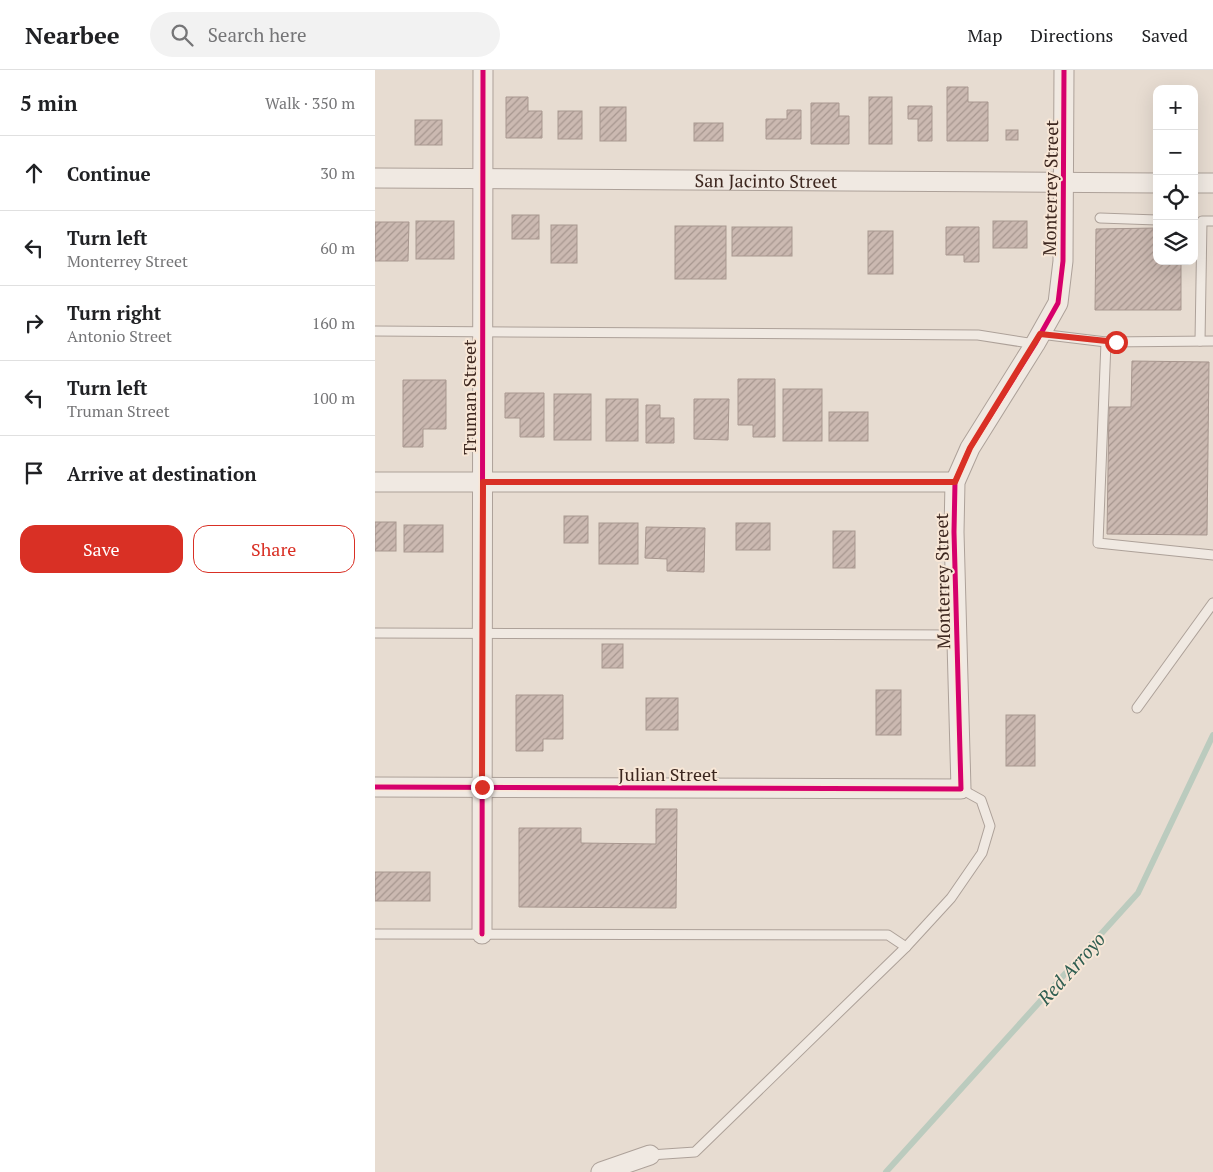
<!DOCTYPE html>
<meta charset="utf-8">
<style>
:root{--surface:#fff;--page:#f2f2f2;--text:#202124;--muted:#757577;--line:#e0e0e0;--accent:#d93025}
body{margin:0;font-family:"PT Serif",serif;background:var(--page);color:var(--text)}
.controls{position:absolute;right:15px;top:15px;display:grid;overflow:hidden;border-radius:10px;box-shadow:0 5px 20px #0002}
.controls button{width:45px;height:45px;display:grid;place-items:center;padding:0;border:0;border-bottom:1px solid var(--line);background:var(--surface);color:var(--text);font:25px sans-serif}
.stop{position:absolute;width:15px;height:15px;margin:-11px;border:4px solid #d93025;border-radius:50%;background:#fff}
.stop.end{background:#d93025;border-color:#fff;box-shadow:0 1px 5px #0008}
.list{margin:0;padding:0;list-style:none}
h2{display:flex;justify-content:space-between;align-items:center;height:65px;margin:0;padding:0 20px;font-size:21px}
h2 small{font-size:16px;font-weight:400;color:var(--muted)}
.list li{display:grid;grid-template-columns:32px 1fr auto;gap:15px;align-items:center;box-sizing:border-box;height:75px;padding:0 20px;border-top:1px solid var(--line)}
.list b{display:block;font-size:19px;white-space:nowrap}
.list p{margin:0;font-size:16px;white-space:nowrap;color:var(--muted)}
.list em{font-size:16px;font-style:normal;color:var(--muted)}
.actions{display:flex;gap:10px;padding:15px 20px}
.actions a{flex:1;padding:11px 0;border:1px solid var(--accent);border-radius:15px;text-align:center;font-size:18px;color:var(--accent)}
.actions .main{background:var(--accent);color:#fff}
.icon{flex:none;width:28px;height:28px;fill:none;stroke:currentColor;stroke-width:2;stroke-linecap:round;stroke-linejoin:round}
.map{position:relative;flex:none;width:838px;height:1102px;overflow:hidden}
header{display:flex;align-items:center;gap:30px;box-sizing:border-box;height:70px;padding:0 25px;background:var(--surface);border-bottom:1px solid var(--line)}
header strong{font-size:24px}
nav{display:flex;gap:28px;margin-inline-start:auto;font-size:18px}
.search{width:350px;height:45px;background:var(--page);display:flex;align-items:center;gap:12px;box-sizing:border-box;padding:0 18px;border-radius:28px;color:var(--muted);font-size:19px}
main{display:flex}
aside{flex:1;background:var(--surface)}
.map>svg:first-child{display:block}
</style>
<header>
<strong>Nearbee</strong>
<div class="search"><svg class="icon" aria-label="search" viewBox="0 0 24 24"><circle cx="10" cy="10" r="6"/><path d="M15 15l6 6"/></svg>Search here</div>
<nav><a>Map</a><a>Directions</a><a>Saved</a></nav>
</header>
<main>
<aside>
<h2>5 min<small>Walk · 350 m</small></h2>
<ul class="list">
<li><svg class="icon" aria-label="ahead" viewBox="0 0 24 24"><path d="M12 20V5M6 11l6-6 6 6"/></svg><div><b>Continue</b></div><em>30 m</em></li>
<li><svg class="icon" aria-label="left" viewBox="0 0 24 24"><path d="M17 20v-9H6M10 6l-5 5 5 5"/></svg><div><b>Turn left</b><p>Monterrey Street</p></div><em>60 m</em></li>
<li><svg class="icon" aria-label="right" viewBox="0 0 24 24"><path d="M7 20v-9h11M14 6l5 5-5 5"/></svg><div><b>Turn right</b><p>Antonio Street</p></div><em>160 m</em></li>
<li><svg class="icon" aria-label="left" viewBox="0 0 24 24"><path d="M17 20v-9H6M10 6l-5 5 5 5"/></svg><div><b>Turn left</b><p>Truman Street</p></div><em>100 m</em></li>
<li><svg class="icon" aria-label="arrive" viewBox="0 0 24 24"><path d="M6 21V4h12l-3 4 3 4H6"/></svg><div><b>Arrive at destination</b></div></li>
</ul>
<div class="actions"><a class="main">Save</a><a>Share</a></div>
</aside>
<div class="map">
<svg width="838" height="1102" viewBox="0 0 838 1102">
<defs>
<pattern id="building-hatch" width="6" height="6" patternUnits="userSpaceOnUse" patternTransform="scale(1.25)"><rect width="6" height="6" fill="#cbb9b1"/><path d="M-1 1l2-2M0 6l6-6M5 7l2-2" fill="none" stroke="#a6968f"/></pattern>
</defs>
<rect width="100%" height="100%" fill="#e7dcd1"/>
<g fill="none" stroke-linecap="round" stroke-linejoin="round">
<polyline stroke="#bbcbbe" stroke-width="6" points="511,1102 763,823 838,665"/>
</g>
<g fill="url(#building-hatch)" stroke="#a8978f">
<polygon points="572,17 593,17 593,32 613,32 613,71 572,71"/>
<polygon points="131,27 153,27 153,41 167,41 167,68 131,68"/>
<rect x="494" y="27" width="23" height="47"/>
<polygon points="436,33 464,33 464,46 474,46 474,74 436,74"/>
<polygon points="533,36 557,36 557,71 543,71 543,49 533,49"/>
<rect x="225" y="37" width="26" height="34"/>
<polygon points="412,40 426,40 426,69 391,69 391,49 412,49"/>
<rect x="183" y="41" width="24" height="28"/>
<rect x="40" y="50" width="27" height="25"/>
<rect x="319" y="53" width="29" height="18"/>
<rect x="631" y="60" width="12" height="10"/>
<rect x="137" y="145" width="27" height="24"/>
<rect x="41" y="151" width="38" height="38"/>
<rect x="618" y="151" width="34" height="27"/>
<polygon points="0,152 34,152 33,191 0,191"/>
<rect x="176" y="155" width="26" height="38"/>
<rect x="300" y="156" width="51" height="53"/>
<rect x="357" y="157" width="60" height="29"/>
<polygon points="571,157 604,157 604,192 589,192 589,185 571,185"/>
<polygon points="782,158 782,191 806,191 806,240 720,240 721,159"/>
<rect x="493" y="161" width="25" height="43"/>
<polygon points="757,291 834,292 832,465 732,464 734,337 756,337"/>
<polygon points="363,309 400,309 400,367 378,367 378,355 363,355"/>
<polygon points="28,310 71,310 71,359 48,359 48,377 28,377"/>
<rect x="408" y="319" width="39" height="52"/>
<polygon points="130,323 169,323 169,367 145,367 145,348 130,348"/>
<rect x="179" y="324" width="37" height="46"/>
<rect x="231" y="329" width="32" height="42"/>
<polygon points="319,329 354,329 353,370 319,369"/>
<polygon points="271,335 285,335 285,348 299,348 299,373 271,373"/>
<rect x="454" y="342" width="39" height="29"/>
<rect x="189" y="446" width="24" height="27"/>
<rect x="0" y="452" width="21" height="29"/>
<rect x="224" y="453" width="39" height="41"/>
<rect x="361" y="453" width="34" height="27"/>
<rect x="29" y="455" width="39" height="27"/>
<polygon points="271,457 330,458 329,502 292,501 292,489 270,488"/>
<rect x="458" y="461" width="22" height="37"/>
<rect x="227" y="574" width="21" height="24"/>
<rect x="501" y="620" width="25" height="45"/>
<polygon points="141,625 188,625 188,669 168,669 168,681 141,681"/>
<rect x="271" y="628" width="32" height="32"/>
<rect x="631" y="645" width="29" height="51"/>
<polygon points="281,739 302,739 301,838 144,837 144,758 206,758 206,773 281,774"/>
<rect x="0" y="802" width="55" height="29"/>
</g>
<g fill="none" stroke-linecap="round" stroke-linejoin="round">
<g stroke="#ada199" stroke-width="11">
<g id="lane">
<polyline points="725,148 782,150"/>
<polyline points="0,261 603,265 660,274"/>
<polyline points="665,264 731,272 838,271"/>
<polyline points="825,271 827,151 838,151"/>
<polyline points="731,272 723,473 838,485"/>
<polyline points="0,563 581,565"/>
<polyline points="762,638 838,533"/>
<polyline points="0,864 513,865 531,877"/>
<polyline points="275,1085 320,1082 531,877 576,828 607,783 615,756 606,730 586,719"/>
</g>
</g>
<g stroke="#ada199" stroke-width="21">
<g id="street">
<path id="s1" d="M0 108 782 113"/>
<polyline points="819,113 838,113"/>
<polyline points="0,412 580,412"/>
<polyline points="0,717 586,719 579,462 580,412 595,378 660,274 683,233 688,191 689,0"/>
<polyline points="107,864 108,0"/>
<polyline points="226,1102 275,1085"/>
</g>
</g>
<use href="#lane" stroke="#f0e9e2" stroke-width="9"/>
<use href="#street" stroke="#f0e9e2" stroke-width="19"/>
<g stroke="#f8e7d7" stroke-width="8">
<g id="cycleway">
<polyline points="0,717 586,719 579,462 580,412 595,378 660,274 683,233 688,191 689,0"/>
<polyline points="107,864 108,0"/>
</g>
</g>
<use href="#cycleway" stroke="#d6006c" stroke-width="5"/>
</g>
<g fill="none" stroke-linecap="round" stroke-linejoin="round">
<polyline stroke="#d93025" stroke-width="6" points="107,717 108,412 580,412 595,378 665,264 741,272"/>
</g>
<g text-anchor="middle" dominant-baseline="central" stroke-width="4" stroke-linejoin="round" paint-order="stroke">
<g font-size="18" fill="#3d271f" stroke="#f8e7d7">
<text stroke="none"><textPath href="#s1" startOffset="391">San Jacinto Street</textPath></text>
<text transform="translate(675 118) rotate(-89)">Monterrey Street</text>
<text transform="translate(94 327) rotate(-90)">Truman Street</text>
<text transform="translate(567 511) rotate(-91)">Monterrey Street</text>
<text x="293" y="704">Julian Street</text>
</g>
<g font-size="19" font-style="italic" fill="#2e5d50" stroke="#f8e7d7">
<text transform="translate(696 898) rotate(-48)">Red Arroyo</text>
</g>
</g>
</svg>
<div class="controls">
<button>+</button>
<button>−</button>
<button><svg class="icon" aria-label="locate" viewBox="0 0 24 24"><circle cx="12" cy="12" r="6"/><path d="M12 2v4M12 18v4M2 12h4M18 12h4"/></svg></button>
<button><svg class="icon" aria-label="layers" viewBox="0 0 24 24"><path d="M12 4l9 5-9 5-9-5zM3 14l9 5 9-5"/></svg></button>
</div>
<div class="stop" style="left:741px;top:272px"></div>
<div class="stop end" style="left:107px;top:717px"></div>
</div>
</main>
